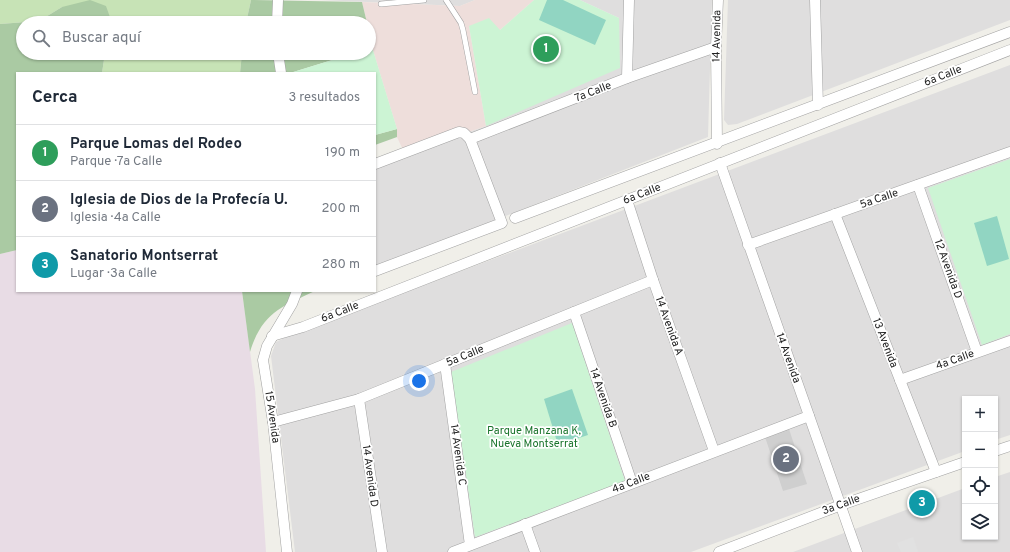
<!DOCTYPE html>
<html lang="es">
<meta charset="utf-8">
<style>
:root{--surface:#fff;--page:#f2f2f3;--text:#1f2937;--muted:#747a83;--line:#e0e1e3;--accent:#b45309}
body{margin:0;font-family:Overpass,sans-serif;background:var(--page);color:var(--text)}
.controls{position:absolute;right:12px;bottom:12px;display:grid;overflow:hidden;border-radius:0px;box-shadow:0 1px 3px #0004}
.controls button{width:36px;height:36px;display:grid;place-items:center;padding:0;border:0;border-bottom:1px solid var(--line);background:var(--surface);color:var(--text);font:20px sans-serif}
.you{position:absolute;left:419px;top:381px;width:14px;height:14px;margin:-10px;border:3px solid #fff;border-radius:50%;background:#1a73e8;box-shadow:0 0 0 6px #1a73e833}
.badge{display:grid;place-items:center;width:26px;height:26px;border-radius:50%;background:var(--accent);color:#fff;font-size:13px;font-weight:700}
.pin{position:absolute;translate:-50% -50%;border:2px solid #fff;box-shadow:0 1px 4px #0006}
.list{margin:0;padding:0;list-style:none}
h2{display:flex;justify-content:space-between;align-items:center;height:52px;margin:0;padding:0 16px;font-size:17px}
h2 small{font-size:13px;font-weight:400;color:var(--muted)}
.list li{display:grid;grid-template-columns:26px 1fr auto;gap:12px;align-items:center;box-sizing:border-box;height:56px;padding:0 16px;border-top:1px solid var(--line)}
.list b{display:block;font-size:15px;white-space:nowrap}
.list p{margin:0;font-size:13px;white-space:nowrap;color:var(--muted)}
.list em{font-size:13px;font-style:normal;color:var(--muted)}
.icon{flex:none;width:22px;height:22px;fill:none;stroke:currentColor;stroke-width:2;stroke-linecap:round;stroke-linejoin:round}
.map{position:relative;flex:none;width:1010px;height:552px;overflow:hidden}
.search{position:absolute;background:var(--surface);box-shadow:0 1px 3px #0004;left:16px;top:16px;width:360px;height:44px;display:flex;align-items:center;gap:10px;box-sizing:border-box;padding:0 14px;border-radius:22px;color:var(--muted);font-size:15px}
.panel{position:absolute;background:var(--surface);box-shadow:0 1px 3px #0004;left:16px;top:72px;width:360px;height:220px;border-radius:0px}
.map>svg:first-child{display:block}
</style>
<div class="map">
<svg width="1010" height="552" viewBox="0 0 1010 552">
<rect width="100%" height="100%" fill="#f0efe9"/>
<g fill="#dfdede">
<polygon points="321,0 475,0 460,6"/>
<polygon points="580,0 712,0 708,137 375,267 375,165 486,126 619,18"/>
<polygon points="728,0 1010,0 1010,20 737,124 728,125 724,120"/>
<polygon points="1010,65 1010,435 995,440 995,399 965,399 965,451 691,552 295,552 271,356 276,342 288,336"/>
<polygon points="1010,472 1010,552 793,552 965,488 965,537 995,537 995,477"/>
</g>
<polygon fill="#eededb" points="475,0 534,0 500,30 469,26 486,126 405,154 397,137 397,129 372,47 369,23 367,23 362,2 460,6"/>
<polygon fill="#e8dce5" points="17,250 17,291 242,291 255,389 266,552 0,552 0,254"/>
<polygon fill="#cfcfcf" points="788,426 807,484 783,491 764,434"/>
<g fill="#c7e3b6">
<polygon points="0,0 251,0 246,23 112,23 112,20 62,7 39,21 0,24"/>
<polygon points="105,53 242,53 240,73 102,73"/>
</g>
<g fill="#aacaa3">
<polygon points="90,0 106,6 112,23 23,23 23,53 105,53 102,73 17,73 17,250 0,254 0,24 39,21 62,7"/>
<polygon points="251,0 362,2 367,23 246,23"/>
<polygon points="242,53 355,53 290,73 240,73"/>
<polygon points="397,129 397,137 375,145 375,135"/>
<path d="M242 291H315C281 307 262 313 250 352Z"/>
</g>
<g fill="#ccf4d4">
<polygon points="534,0 580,0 619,18 620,68 486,126 469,26 489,18 500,30"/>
<polygon points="372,47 397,129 375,135 375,73 290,73 355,53 369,53 369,49"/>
<polygon points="1010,159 1010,334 982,345 928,188"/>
<polygon points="572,323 625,481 475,537 451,372"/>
</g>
<g fill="#91d5c2">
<polygon points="547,0 563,0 606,20 595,45 539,20"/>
<polygon points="997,216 1009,259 987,266 974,223"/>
<polygon points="572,389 588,435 558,445 544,399"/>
</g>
<polygon fill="#e1e1e1" points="913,537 918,552 901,552 897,543"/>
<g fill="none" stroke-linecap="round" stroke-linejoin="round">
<g stroke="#a2a2a2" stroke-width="6">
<g id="service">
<polyline points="446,0 461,23 463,30 475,92"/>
<polyline points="381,4 424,0"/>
</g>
</g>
<g stroke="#a2a2a2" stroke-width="11">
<g id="minor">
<polyline points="815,0 818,105"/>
<polyline points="277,23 278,0"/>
<polyline points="278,53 281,73"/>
<polyline points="627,78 629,0"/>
<polyline points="470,139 627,78 716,47"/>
<polyline points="717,144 716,47 718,0"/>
<polyline points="720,163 857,552"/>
<polyline points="375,164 459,132 464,133 470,139 502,223 375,271"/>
<polyline points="918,185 977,352"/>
<polyline points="627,200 653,280 714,451"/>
<polyline points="835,214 936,472"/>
<polyline points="515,218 1010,32"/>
<polyline points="748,245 1010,152"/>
<polyline points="574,312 632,483"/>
<polyline points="272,336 303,327 1010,50"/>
<polyline points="445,364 470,545"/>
<polyline points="900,380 1010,341"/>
<polyline points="359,399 382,552"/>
<polyline points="273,422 359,399 653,280"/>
<polyline points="995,451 1010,446"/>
<polyline points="525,524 535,552"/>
<polyline points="287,552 273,422 263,360 267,346 292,304 297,291"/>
<polyline points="453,552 809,416"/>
<polyline points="719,552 841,505 965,462"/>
</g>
</g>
<use href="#service" stroke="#fff" stroke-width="5"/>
<use href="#minor" stroke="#fff" stroke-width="10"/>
</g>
<g text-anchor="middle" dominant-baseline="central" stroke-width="3.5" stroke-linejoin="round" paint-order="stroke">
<g font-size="11" fill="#212121" stroke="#fff">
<text transform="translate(717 36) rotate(-89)">14 Avenida</text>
<text transform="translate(943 76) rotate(-21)">6a Calle</text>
<text transform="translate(593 92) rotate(-21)">7a Calle</text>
<text transform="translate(642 194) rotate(-21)">6a Calle</text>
<text transform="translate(879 199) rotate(-19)">5a Calle</text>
<text transform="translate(948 269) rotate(70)">12 Avenida D</text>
<text transform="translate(340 312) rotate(-21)">6a Calle</text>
<text transform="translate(669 326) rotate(70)">14 Avenida A</text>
<text transform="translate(885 343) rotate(69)">13 Avenida</text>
<text transform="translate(465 356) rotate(-22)">5a Calle</text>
<text transform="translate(788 358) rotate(70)">14 Avenida</text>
<text transform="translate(955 360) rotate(-20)">4a Calle</text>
<text transform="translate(603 398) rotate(71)">14 Avenida B</text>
<text transform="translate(272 417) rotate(82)">15 Avenida</text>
<text transform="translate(458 455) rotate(82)">14 Avenida C</text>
<text transform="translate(370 476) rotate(82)">14 Avenida D</text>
<text transform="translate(631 483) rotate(-21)">4a Calle</text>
<text transform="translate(841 505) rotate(-20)">3a Calle</text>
</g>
<g font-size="11" fill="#1a742c" stroke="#fff">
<text x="534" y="431">Parque Manzana K,<tspan x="534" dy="13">Nueva Montserrat</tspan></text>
</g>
</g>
</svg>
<div class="controls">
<button>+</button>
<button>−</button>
<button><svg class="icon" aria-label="locate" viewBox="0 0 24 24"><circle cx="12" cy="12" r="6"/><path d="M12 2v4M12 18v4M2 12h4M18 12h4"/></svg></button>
<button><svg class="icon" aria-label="layers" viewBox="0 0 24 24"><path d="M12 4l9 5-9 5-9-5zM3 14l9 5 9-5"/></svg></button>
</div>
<div class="you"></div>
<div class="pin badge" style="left:546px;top:49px;background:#2e9e5b">1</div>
<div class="pin badge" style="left:786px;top:459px;background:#6b7280">2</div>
<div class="pin badge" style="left:922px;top:503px;background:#0f9aa8">3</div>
<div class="search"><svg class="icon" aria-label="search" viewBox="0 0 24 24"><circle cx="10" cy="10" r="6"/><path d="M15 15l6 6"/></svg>Buscar aquí</div>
<section class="panel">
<h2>Cerca<small>3 resultados</small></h2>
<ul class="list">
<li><span class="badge" style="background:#2e9e5b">1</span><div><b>Parque Lomas del Rodeo</b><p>Parque · 7a Calle</p></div><em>190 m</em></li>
<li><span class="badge" style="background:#6b7280">2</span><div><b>Iglesia de Dios de la Profecía U.</b><p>Iglesia · 4a Calle</p></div><em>200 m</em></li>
<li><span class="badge" style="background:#0f9aa8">3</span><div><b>Sanatorio Montserrat</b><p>Lugar · 3a Calle</p></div><em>280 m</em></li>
</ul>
</section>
</div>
